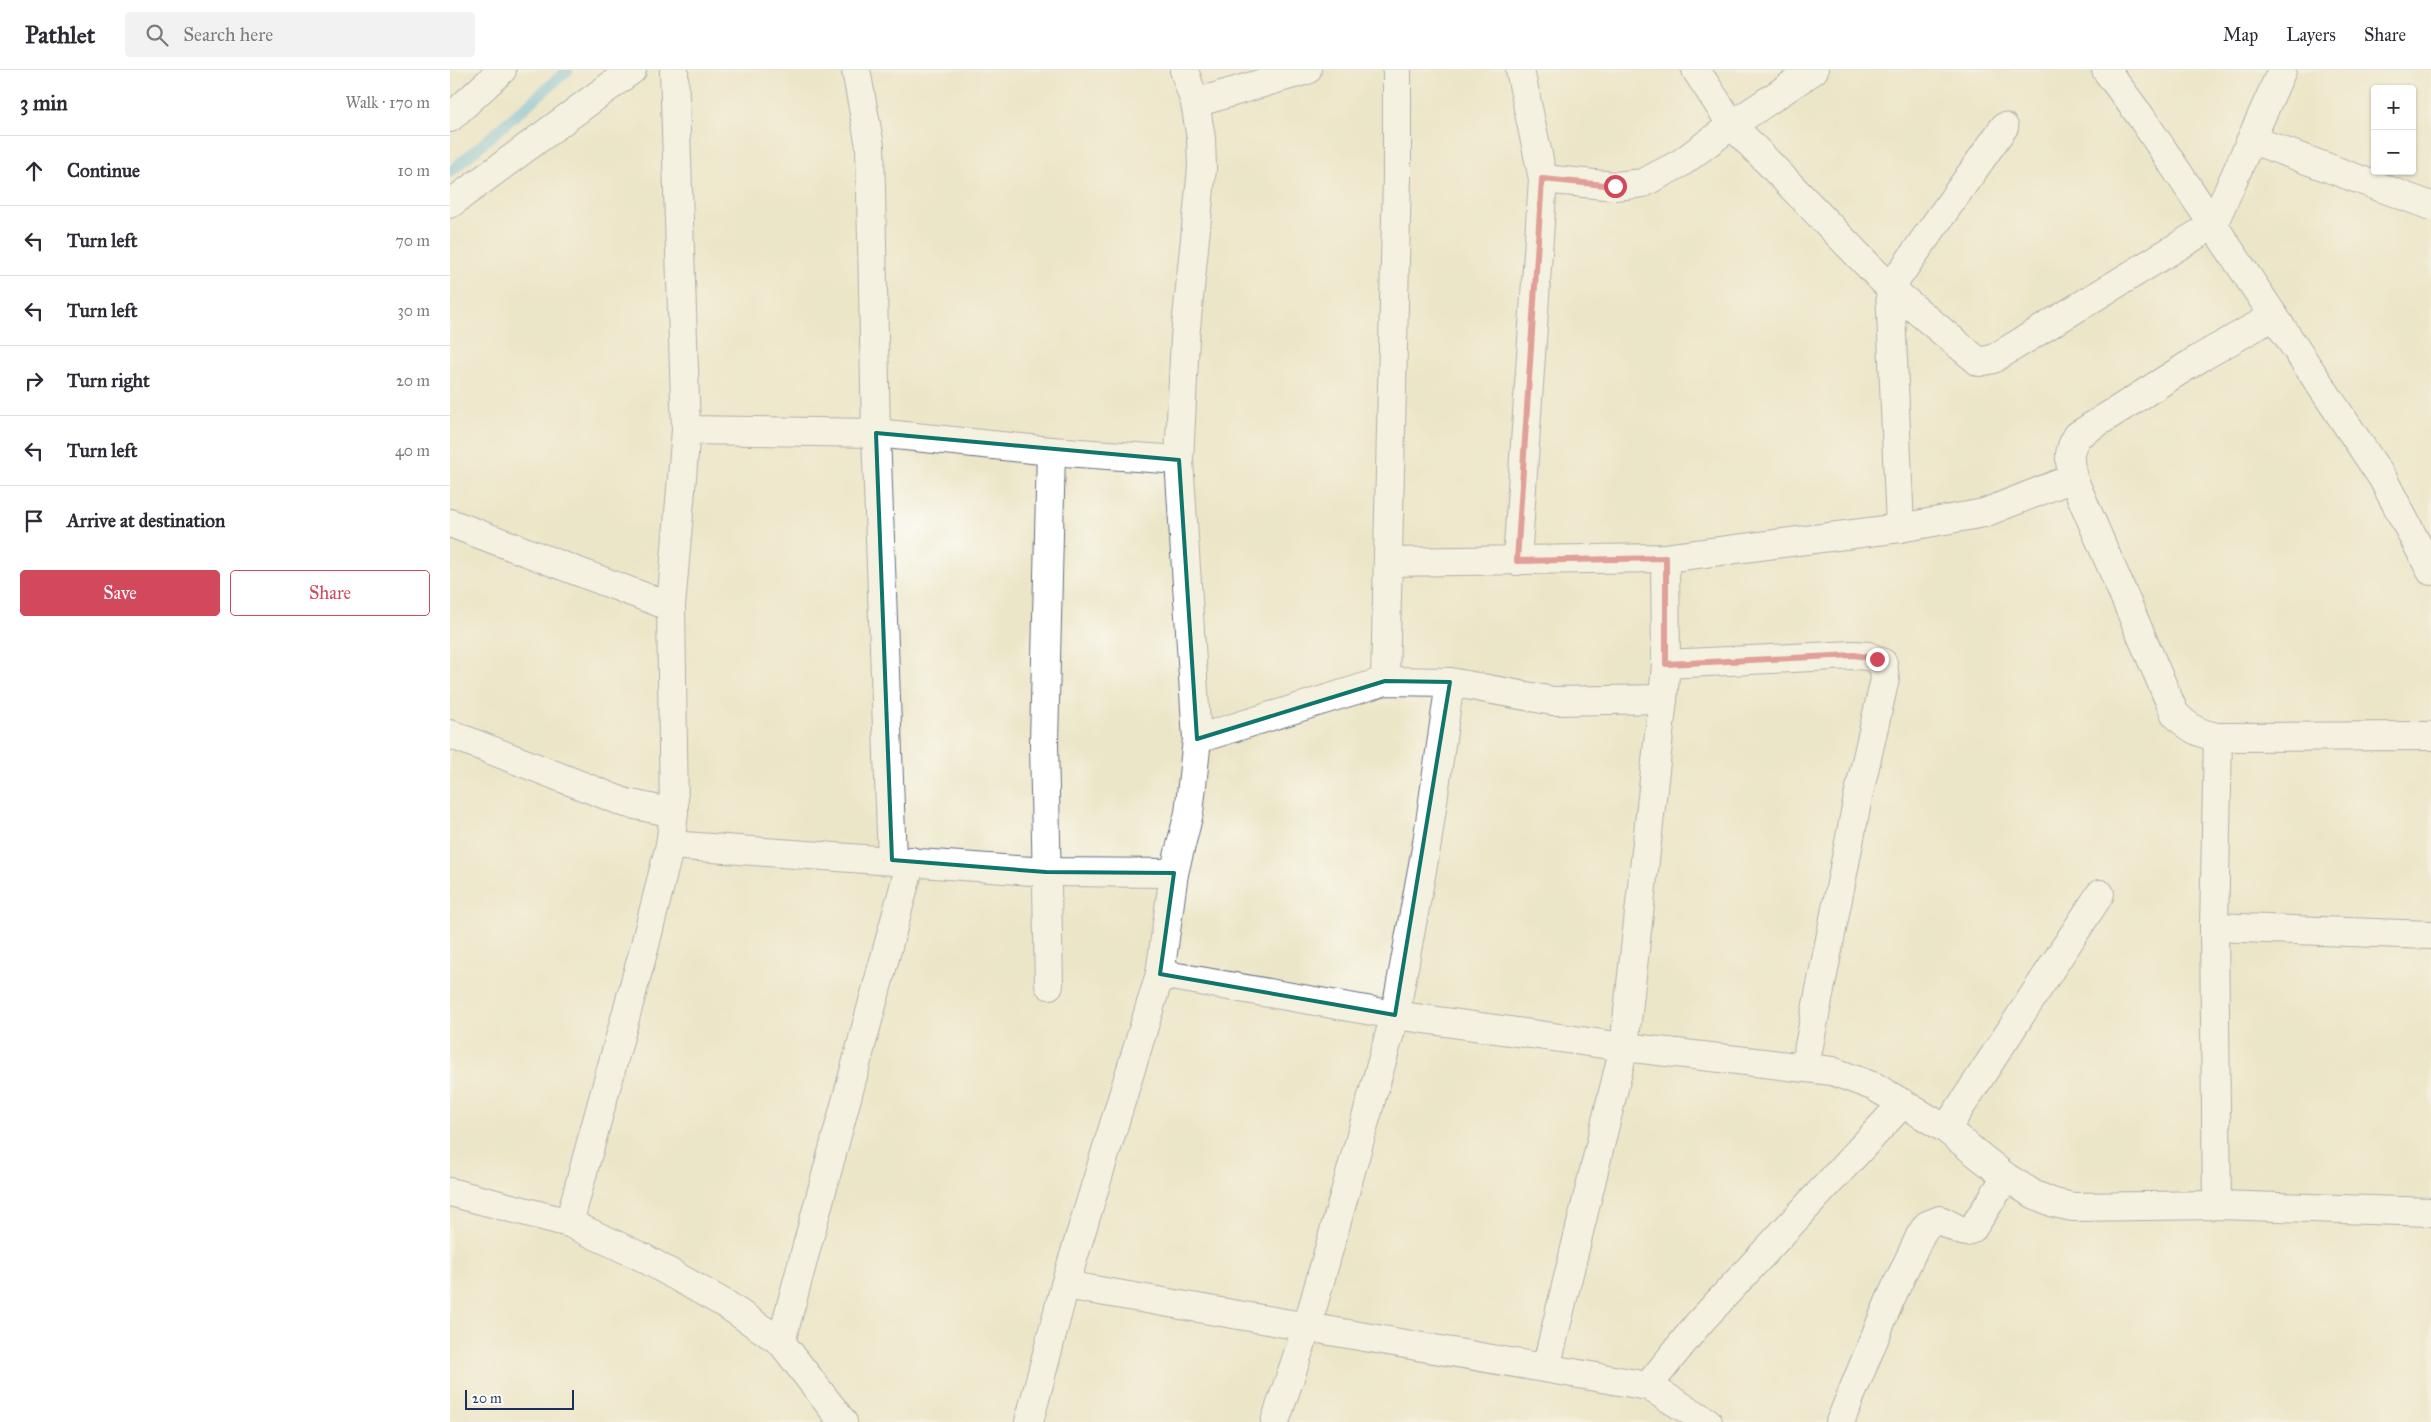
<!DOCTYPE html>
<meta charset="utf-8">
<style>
:root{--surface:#fff;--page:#f2f2f3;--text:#2b2b33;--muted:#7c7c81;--line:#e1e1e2;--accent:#d1495b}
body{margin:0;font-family:"IM FELL Great Primer",serif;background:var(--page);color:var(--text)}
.controls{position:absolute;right:15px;top:15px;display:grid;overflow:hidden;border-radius:5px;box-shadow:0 1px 4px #0004}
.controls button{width:45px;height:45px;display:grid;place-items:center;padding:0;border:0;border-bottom:1px solid var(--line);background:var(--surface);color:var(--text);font:25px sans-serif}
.scale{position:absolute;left:15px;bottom:12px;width:109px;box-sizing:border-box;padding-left:5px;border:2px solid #1b2f5e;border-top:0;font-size:14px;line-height:18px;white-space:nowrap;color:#1b2f5e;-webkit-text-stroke:4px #fdfcf7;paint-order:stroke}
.stop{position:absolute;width:15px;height:15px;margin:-11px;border:4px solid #d1495b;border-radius:50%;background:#fff}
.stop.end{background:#d1495b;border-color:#fff;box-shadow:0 1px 5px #0008}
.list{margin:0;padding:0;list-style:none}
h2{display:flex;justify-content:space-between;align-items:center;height:65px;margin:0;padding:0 20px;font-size:21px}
h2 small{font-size:16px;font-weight:400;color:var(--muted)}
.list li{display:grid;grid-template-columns:32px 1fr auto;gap:15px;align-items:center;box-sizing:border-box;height:70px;padding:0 20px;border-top:1px solid var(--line)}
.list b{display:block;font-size:19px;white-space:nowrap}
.list em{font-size:16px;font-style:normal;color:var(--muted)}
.actions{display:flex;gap:10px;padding:15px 20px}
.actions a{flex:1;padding:11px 0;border:1px solid var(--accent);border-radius:5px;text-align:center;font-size:18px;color:var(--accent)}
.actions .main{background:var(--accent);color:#fff}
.icon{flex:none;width:28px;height:28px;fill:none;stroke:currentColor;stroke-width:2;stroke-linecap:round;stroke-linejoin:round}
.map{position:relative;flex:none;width:1981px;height:1352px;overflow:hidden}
header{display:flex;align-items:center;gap:30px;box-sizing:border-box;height:70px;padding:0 25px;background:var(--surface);border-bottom:1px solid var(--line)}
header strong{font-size:24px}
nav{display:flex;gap:28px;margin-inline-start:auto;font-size:18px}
.search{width:350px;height:45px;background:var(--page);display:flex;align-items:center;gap:12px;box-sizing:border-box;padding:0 18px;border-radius:5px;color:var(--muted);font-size:19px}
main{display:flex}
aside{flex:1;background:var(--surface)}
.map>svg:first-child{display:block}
</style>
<header>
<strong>Pathlet</strong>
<div class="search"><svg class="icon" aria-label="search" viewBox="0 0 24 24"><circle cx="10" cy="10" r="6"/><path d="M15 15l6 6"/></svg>Search here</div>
<nav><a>Map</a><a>Layers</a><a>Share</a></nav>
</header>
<main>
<aside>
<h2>3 min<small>Walk · 170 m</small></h2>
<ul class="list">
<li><svg class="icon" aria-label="ahead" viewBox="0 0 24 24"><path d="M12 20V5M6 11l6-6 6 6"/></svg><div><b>Continue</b></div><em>10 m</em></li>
<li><svg class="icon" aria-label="left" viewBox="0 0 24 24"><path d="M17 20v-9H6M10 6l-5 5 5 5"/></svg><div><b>Turn left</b></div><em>70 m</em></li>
<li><svg class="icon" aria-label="left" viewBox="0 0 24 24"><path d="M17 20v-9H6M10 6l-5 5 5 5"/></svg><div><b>Turn left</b></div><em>30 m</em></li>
<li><svg class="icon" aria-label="right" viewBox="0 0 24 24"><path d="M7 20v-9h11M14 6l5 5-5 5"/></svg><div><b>Turn right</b></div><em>20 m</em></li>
<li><svg class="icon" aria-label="left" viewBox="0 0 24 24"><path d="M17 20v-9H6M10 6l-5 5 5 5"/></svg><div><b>Turn left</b></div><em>40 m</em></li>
<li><svg class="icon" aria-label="arrive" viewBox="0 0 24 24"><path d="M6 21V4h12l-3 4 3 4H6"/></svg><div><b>Arrive at destination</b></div></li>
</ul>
<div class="actions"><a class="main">Save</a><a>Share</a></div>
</aside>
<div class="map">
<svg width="1981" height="1352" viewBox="0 0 1981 1352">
<rect width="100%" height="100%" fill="#fdfcf7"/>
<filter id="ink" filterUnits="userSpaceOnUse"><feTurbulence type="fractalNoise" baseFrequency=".02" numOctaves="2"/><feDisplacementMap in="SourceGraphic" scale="10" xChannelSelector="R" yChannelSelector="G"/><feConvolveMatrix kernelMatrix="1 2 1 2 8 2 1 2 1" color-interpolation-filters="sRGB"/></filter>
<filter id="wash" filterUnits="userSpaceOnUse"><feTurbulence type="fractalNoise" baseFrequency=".0096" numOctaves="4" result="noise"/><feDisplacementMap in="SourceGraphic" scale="20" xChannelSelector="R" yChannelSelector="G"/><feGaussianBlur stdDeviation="1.12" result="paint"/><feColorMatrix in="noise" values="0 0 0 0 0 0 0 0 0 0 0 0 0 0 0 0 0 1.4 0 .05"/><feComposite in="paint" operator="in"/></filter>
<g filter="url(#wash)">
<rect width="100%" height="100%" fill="#ece6c8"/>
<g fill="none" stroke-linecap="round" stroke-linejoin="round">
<polyline stroke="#65b9e1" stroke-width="11" points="0,102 118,0"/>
</g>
</g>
<g filter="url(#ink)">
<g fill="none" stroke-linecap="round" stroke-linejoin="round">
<g stroke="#646f83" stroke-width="30">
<g id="street">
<polyline points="406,0 420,76 426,363 442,790"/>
<polyline points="1246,0 1282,55 1440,218 1529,292 1543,289 1763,155 1832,0"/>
<polyline points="1656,0 1691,47 1933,409 1981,501"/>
<polyline points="745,33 857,0"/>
<polyline points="0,48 52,0"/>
<polyline points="1803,70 1981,136"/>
<polyline points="1093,109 1165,116 1193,113 1231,93 1282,55 1364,0"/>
<polyline points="0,134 182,0"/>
<path d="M1824 246 1750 288 1628 365C1617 381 1619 390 1623 408L1725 644C1739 658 1749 664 1768 667L1981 666"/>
<polyline points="236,360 426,363 601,381 729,390"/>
<polyline points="0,453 221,537"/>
<polyline points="1450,458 1440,218 1554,57"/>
<polyline points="1067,491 1093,109 1070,0"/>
<polyline points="938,492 1215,488 1450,458 1534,443 1623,408"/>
<polyline points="1216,594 1404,585 1418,586 1433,593 1435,609 1408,727 1355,996"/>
<polyline points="935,611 947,107 947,0"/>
<polyline points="0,664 176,733 224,743"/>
<polyline points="747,669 935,611 1000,612 1103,631 1213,629"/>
<polyline points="220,775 596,802 724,803"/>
<polyline points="1764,857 1981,865"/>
<polyline points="710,904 945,945 1174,977 1382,1001 1425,1017 1496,1059 1556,1107 1583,1124 1604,1133 1623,1137 1767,1135 1981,1142"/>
<polyline points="599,915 594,673 601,381"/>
<polyline points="1496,1059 1650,824"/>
<polyline points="0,1122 119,1153 192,1187 277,1235 331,1272 393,1352"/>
<polyline points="1767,1135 1764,857 1768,667"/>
<polyline points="119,1153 194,879 220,775 224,743 221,537 236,360 224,0"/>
<polyline points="615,1215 1198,1316 1258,1352"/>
<polyline points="331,1272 461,791"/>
<polyline points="1096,1298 1174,977 1213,629 1216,594 1215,488"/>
<polyline points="1198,1316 1248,1254 1453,1033"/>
<polyline points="579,1352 615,1215 710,904 724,803 739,743 747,669 729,390 735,268 752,98 751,68 745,33 734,0"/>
<polyline points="825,1352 857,1257 945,945 977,773 1000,612"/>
<polyline points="1390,1352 1440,1230 1471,1164 1477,1155 1490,1150 1512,1161 1516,1162 1523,1158 1556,1107"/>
</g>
</g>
<use href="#street" stroke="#fff" stroke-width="28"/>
</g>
</g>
<g fill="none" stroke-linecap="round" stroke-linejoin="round" filter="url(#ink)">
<polyline stroke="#d1495b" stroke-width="6" points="1165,116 1092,109 1067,491 1216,488 1216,594 1404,585 1427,589"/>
</g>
<path d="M0 0H1981V1352H0ZM426 363 729 390 747 669 935 611 1000 612 945 945 710 904 724 803 596 802 442 790Z" fill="#ece6c8" fill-opacity=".55" fill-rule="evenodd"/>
<path fill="none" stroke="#0f766e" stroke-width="4" stroke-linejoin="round" d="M426 363 729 390 747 669 935 611 1000 612 945 945 710 904 724 803 596 802 442 790Z"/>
</svg>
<div class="controls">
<button>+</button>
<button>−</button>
</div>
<div class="scale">20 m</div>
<div class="stop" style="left:1165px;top:116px"></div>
<div class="stop end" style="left:1427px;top:589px"></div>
</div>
</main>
